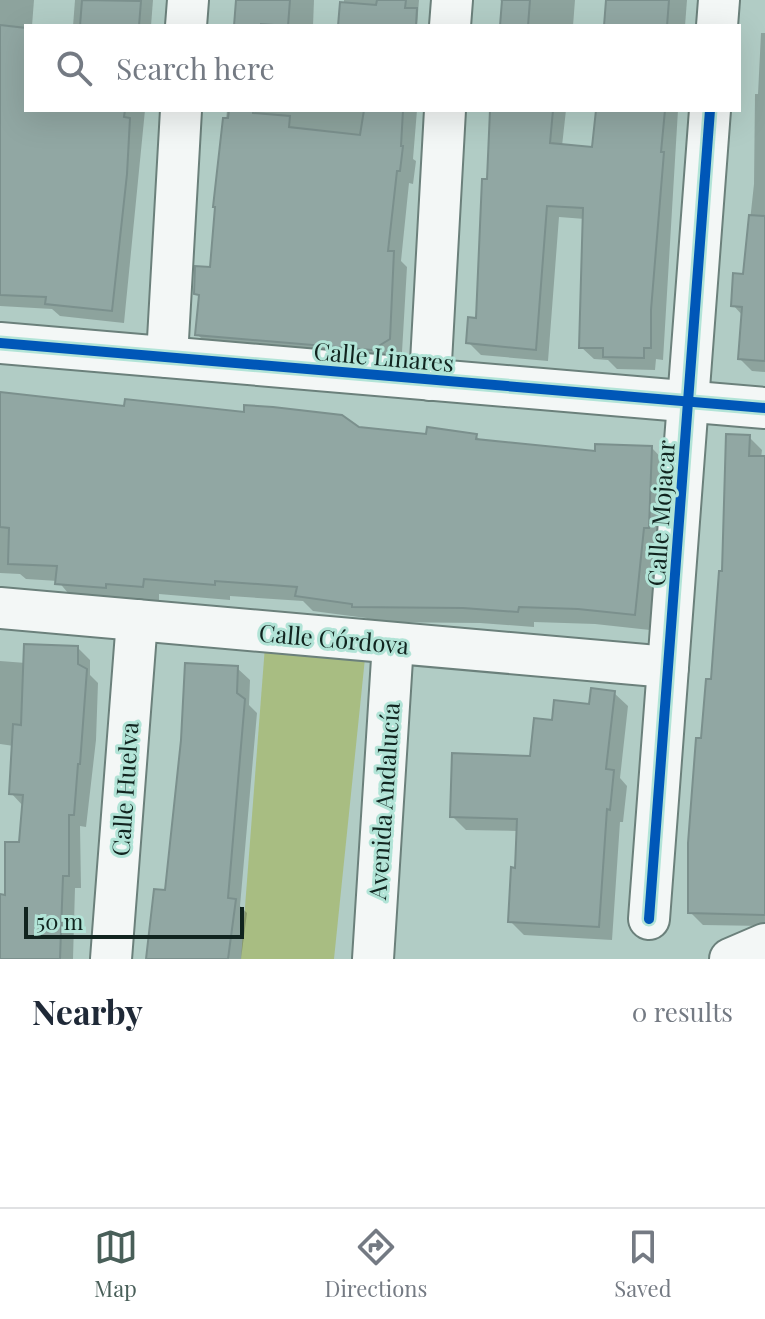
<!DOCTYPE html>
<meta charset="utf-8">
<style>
:root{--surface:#fff;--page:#f2f2f3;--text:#1f2937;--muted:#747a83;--line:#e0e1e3;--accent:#495f59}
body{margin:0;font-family:"Playfair Display",serif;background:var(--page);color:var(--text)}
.scale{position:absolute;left:24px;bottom:20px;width:220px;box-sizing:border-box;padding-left:8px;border:4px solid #11241f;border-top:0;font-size:22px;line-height:28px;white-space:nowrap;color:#11241f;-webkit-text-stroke:6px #b2e4d7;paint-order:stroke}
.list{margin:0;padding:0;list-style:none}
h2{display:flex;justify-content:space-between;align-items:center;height:104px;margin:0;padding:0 32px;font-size:34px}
h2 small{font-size:26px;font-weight:400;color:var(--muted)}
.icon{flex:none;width:44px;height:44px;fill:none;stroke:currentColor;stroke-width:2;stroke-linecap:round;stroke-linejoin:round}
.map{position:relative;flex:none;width:765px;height:959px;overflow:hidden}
.search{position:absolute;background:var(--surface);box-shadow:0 8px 32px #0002;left:24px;right:24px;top:24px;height:88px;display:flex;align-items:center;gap:20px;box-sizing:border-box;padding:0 28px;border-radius:0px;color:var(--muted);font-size:30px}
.sheet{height:248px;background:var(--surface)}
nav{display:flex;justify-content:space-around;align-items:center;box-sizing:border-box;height:112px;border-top:2px solid var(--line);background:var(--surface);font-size:22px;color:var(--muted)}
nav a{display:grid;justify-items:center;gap:4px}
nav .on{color:var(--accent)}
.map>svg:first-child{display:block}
</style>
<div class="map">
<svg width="765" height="959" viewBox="0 0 765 959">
<rect width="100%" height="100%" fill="#b1ccc5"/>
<polygon fill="#a8bd82" points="265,646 365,658 334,959 241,959"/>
<g fill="#0003">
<polygon points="0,0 34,0 32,26 26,26 26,110 145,110 124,323 60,316 52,309 0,306"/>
<polygon points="75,0 153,0 151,26 73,26"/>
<polygon points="238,0 314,0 313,26 236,26"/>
<polygon points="344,0 419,0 417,26 342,26"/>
<polygon points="500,0 575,0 573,26 502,26 504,3"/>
<polygon points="608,0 687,0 685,26 606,26"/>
<polygon points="761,33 765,33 765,372 752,371 740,359 743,316 733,305 744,276 754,184 755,94 758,94"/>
<polygon points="227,110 417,110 413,159 416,161 413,184 409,183 401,261 407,267 402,352 386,363 211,348 198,335 201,299 196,293 212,269"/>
<polygon points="490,110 566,110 562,146 594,149 598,110 678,110 663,360 656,359 655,370 617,369 608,360 594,359 581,347 585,219 559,217 548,361 481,355 468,342 478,320 489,181"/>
<polygon points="0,393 126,408 428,436 476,436 482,442 597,453 652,448 667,464 650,630 595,624 534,622 534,627 480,623 370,622 366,618 313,611 303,601 230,596 230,600 159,594 159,602 121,598 121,603 73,599 58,581 26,579 20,574 0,573"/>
<polygon points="749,437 762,450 761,458 765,458 765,926 703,925 690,912 703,740 713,681 724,573"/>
<polygon points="78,648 90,660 90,675 98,683 96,740 86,827 80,826 81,888 75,888 73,959 0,959 0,896 7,897 21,844 24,807 11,793 14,746 0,744 0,661 26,663"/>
<polygon points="237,668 250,680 249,705 257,713 240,906 247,913 241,959 147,959"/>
<polygon points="614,693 628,706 620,778 627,786 623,822 620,822 612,940 524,935 510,921 517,870 518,831 466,830 452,816 532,758 554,722"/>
</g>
<g fill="#91a7a3" stroke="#7b908d" stroke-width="2">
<polygon points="82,0 141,1 139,26 80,26"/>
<polygon points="236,0 290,0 288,26 261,24 261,26 234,26"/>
<polygon points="377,0 406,0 405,8 417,8 416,26 338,26 340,2 376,5"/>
<polygon points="502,0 530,0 528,26 500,26"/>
<polygon points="606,0 669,0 667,26 604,26"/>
<polygon points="0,25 26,28 26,110 125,110 124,117 130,118 127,174 112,311 45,304 46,297 0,295"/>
<polygon points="229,110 253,110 253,113 290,116 289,127 360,135 364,110 403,110 401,146 403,146 400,171 397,171 388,251 394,251 390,339 372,350 195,335 199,295 194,294 195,266 210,267 215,207 213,207 223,118 228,118"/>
<polygon points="490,110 553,110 550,143 592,147 596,110 665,110 661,152 664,152 651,310 651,348 644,348 644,358 603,357 603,348 579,348 583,208 547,206 536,350 466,343 468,317 476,318 482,179 487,179"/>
<polygon points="749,215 765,216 765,361 738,359 742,307 731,306 733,273 743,274"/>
<polygon points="0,392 124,406 125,399 244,412 244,405 273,407 342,415 359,427 426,434 427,427 477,434 476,439 595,451 595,444 652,446 649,528 644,528 635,615 578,609 519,607 518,612 463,608 352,607 352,604 295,596 297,587 215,581 215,585 144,579 143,587 106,584 106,588 55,584 57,566 8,564 9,528 0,527"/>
<polygon points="726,434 750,435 749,456 765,456 765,915 688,913 688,843 696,738 701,738 706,679 711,679 719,571 722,571"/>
<polygon points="24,644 78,646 78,664 87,669 80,764 78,764 74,815 69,815 69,876 63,876 60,959 0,959 0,894 5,895 5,842 19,842 23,795 9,794 13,724 21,725"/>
<polygon points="185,663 238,666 237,693 245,699 228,898 236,899 228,959 146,959 154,889 165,890 181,740"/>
<polygon points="591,688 615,691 606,769 614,770 610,810 607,809 599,927 508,922 511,867 515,868 517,819 450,817 452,753 530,756 534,718 552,720 554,700 589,704"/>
</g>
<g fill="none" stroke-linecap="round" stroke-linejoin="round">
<g stroke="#6b807b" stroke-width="44">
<g id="minor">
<polyline points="186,26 188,0"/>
<polyline points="450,26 452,0"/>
<polyline points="717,26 719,0"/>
<polyline points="0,343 765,408"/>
<polyline points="167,357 181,110"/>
<polyline points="430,380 445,110"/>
<polyline points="0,608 668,667"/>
<polyline points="649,919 710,110"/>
<polyline points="111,959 137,620"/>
<polyline points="373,959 393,643"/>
<polyline points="730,959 765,944"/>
</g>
</g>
<use href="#minor" stroke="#f3f7f6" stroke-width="40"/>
<g stroke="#b2e4d7" stroke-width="15">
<g id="cycleway">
<polyline points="0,343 765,408"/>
<polyline points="649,919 710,110"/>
</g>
</g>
<use href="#cycleway" stroke="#0057b8" stroke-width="10"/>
</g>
<g text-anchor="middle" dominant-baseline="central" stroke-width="6" stroke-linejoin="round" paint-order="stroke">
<g font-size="24" fill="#11241f" stroke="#b2e4d7">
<text transform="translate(384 356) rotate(5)">Calle Linares</text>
<text transform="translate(660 513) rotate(-86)">Calle Mojacar</text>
<text transform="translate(334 638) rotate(5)">Calle Córdova</text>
<text transform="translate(124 789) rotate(-86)">Calle Huelva</text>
<text transform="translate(383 801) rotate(-86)">Avenida Andalucía</text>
</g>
</g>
</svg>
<div class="scale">50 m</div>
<div class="search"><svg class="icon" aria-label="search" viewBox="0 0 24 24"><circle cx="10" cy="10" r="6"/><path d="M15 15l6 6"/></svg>Search here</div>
</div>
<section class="sheet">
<h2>Nearby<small>0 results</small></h2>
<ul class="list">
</ul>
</section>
<nav>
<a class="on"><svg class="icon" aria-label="map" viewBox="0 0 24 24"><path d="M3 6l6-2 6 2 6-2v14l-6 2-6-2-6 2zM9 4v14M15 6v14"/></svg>Map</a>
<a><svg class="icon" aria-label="directions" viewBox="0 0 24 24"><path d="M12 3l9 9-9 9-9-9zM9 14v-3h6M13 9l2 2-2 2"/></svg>Directions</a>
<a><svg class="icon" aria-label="saved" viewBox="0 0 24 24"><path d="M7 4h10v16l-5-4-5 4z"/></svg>Saved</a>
</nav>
